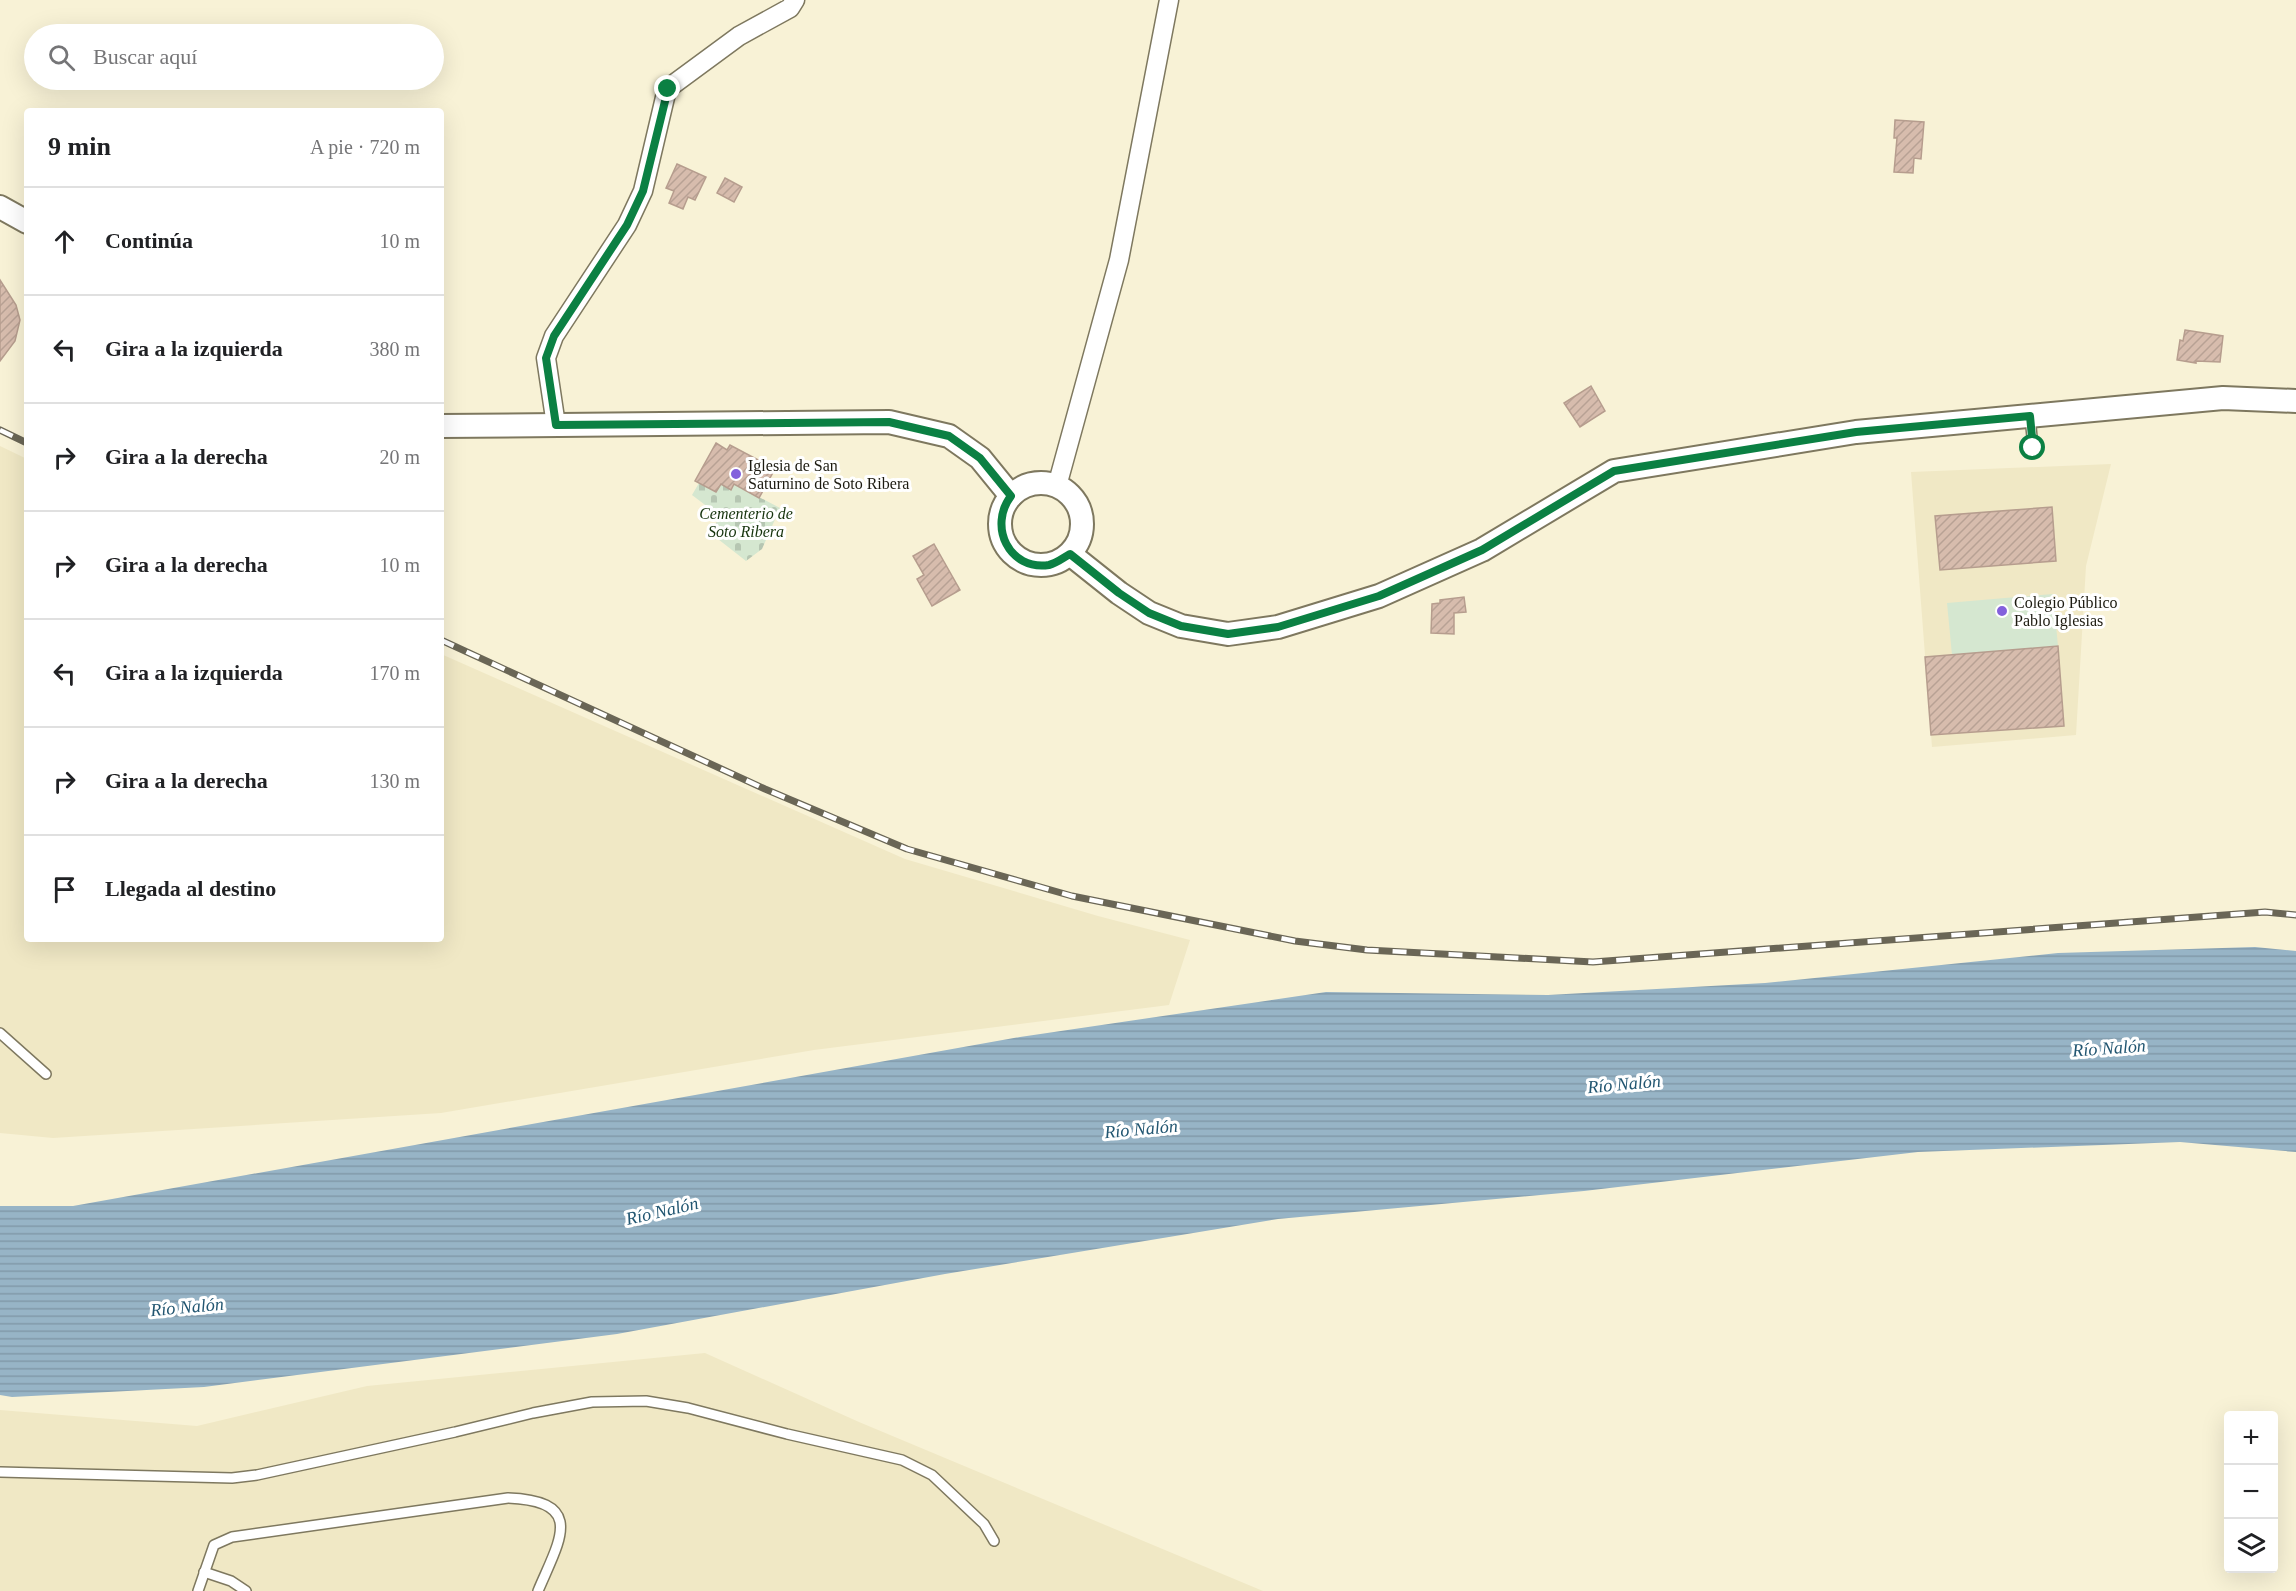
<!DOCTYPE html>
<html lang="es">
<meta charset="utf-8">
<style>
:root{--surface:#fff;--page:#f6f6f6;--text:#202124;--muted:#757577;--line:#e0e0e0}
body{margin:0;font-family:"Times New Roman",serif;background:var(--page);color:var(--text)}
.controls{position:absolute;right:18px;bottom:18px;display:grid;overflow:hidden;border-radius:6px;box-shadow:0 6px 24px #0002}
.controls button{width:54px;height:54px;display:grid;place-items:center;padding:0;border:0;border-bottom:2px solid var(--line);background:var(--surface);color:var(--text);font:30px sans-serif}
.stop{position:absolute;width:18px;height:18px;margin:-14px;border:4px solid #0b8043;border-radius:50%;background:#fff}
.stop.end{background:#0b8043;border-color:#fff;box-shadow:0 2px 6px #0008}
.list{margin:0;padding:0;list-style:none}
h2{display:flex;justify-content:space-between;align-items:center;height:78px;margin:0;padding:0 24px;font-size:26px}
h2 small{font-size:20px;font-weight:400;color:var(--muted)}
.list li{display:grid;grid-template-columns:39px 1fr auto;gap:18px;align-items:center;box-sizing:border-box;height:108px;padding:0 24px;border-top:2px solid var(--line)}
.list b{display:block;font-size:22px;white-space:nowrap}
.list em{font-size:20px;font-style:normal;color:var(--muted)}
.icon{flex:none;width:33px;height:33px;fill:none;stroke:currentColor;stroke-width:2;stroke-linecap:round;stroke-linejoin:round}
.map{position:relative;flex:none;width:2296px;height:1591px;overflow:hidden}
.search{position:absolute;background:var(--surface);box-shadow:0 6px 24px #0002;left:24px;top:24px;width:420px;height:66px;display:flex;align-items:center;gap:15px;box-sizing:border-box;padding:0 21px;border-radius:33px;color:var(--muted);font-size:22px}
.panel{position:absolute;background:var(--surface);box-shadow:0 6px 24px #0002;left:24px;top:108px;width:420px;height:834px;border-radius:6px}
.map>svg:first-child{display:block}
</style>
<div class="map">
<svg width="2296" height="1591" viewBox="0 0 2296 1591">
<defs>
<pattern id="cemetery-stones" width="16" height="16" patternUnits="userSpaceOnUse" patternTransform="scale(1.5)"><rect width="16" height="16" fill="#d5e7d0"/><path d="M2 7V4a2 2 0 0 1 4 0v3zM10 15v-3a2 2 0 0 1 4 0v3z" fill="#b6c6b2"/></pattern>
<pattern id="water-rules" width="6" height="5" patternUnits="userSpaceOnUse" patternTransform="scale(1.5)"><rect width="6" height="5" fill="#97b4c6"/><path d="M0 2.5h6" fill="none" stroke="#829aa9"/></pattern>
<pattern id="building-hatch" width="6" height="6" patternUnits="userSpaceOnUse" patternTransform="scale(1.5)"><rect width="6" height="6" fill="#d7bcad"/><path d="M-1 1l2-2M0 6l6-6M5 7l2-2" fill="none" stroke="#b8a194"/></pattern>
</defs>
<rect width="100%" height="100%" fill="#f8f2d6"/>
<g fill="#f0e8c5">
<polygon points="0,446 27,459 27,939 441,939 441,654 905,859 1098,916 1190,940 1169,1005 814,1050 441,1113 53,1138 0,1133"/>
<polygon points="2111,464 2086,566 2076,735 1932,747 1911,472"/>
<polygon points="705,1353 859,1422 1263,1591 0,1591 0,1410 197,1426 367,1386"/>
</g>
<polygon fill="#d5e7d0" points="2053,594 2058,646 1952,655 1947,603"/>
<polygon fill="url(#cemetery-stones)" points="699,483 716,492 721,484 731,490 734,484 780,508 762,549 746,561 709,532 721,517 692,495"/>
<polygon fill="url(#water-rules)" points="2255,947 2296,951 2296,1152 2180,1142 1918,1152 1584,1191 1278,1219 945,1274 617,1334 204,1387 12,1397 0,1395 0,1206 73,1206 1020,1037 1326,992 1548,995 1765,983 2058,953"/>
<g fill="url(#building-hatch)" stroke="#b69d8e" stroke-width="1.5">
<polygon points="1895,120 1924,122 1921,159 1914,158 1913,173 1894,172 1897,138 1894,138"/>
<polygon points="677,164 706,177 695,200 688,197 683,209 669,203 674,191 666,188"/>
<polygon points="725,178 742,187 734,202 717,193"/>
<polygon points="0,280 16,305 20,320 15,341 0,361"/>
<polygon points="2185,330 2223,336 2220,362 2196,361 2196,363 2177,360 2180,340 2183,341"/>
<polygon points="1591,386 1605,411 1580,427 1564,403"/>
<polygon points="716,443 727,450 730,445 760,461 761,459 776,467 759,498 734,484 731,490 721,484 716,492 695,481"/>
<polygon points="2052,507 2056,561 1940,570 1935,516"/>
<polygon points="934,544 960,590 932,606 917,579 924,575 913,556"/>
<polygon points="1464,597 1466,612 1454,613 1454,634 1431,633 1432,604 1440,603 1440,600"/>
<polygon points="2058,646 2064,726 1931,735 1925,657"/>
</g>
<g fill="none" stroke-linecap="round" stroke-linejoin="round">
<g stroke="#7e785f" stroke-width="12">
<g id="service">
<polyline points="2030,416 2033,448"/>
<polyline points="0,1033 46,1074"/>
<polyline points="0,1472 232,1478 257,1475 455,1432 533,1413 592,1402 646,1401 688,1408 787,1434 902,1460 932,1475 984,1524 994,1541"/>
<polyline points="204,1572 231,1581 246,1591"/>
<path d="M198 1591 214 1545 232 1537 508 1498C587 1501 559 1541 538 1591"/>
</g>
</g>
<g stroke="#7e785f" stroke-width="21">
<g id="minor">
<polyline points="556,425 546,358 554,336 627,225 643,191 667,89 739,36 790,8 795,0"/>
<polyline points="1057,486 1119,260 1169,0"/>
</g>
</g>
<g stroke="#7e785f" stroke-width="26">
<g id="tertiary">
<polyline points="0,207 27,222"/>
<polyline points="441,426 889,422 949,436 980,458 1011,496"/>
<circle cx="1041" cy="524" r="41"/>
<polyline points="1070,554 1119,593 1149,613 1181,626 1228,634 1278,627 1379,596 1482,550 1614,471 1856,432 2223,398 2296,401"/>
</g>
</g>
<use href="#service" stroke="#fff" stroke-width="9"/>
<use href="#minor" stroke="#fff" stroke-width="18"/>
<use href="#tertiary" stroke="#fff" stroke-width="22"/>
<g stroke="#6a6656" stroke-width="7">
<g id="rail">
<polyline points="0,430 27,443"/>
<polyline points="441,640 765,789 907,849 1072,896 1295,941 1367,950 1593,962 2265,912 2296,915"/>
</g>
</g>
<use href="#rail" stroke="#fff" stroke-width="4.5" stroke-dasharray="14" stroke-linecap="butt"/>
</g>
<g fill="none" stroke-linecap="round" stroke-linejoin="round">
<path stroke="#0b8043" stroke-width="8" d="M668 89 643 191 627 225 554 336 546 358 556 425 889 422 949 436 980 458 1011 496C988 526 1009 571 1049 565 1057 563 1063 558 1070 554L1119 593 1149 613 1181 626 1228 634 1278 627 1379 596 1482 550 1614 471 1856 432 2030 416 2033 448"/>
</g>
<g fill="#8361dc" stroke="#fff" stroke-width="2">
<circle cx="736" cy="474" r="6"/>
<circle cx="2002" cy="611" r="6"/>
</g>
<g text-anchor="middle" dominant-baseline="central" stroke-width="6" stroke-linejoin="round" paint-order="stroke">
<g font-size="16" fill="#1c1a10" stroke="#fff" text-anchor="start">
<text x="748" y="465">Iglesia de San<tspan x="748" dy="18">Saturnino de Soto Ribera</tspan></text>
<text x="2014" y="602">Colegio Público<tspan x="2014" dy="18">Pablo Iglesias</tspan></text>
</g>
<g font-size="16" font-style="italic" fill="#16330d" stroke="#fff">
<text x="746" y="513">Cementerio de<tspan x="746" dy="18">Soto Ribera</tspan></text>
</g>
<g font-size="18" font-style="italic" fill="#225671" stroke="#fff">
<text transform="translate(2109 1048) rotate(-4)">Río Nalón</text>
<text transform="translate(1624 1084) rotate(-5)">Río Nalón</text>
<text transform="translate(1141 1129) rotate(-5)">Río Nalón</text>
<text transform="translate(662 1211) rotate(-13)">Río Nalón</text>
<text transform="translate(187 1307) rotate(-5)">Río Nalón</text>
</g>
</g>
</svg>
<div class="controls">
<button>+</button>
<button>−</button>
<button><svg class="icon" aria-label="layers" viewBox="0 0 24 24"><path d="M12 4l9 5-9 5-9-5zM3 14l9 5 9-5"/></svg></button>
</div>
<div class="stop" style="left:2033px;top:448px"></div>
<div class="stop end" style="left:668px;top:89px"></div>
<div class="search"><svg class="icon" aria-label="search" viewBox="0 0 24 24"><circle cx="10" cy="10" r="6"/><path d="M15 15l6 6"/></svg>Buscar aquí</div>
<section class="panel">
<h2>9 min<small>A pie · 720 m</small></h2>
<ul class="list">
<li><svg class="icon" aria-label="ahead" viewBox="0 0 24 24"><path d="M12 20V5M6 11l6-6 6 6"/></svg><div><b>Continúa</b></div><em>10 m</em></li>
<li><svg class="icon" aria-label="left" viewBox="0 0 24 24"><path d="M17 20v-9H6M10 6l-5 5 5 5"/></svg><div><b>Gira a la izquierda</b></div><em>380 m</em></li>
<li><svg class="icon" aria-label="right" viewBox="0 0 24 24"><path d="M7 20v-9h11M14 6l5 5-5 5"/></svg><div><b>Gira a la derecha</b></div><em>20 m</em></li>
<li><svg class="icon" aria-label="right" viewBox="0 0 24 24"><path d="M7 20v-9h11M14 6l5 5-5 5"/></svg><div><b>Gira a la derecha</b></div><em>10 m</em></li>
<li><svg class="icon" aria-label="left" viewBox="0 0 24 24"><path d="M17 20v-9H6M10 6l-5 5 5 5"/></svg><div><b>Gira a la izquierda</b></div><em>170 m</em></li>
<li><svg class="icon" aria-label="right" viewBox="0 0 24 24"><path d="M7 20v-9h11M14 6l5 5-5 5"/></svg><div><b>Gira a la derecha</b></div><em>130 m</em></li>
<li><svg class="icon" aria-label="arrive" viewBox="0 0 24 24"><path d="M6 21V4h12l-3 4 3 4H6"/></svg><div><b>Llegada al destino</b></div></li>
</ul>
</section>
</div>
